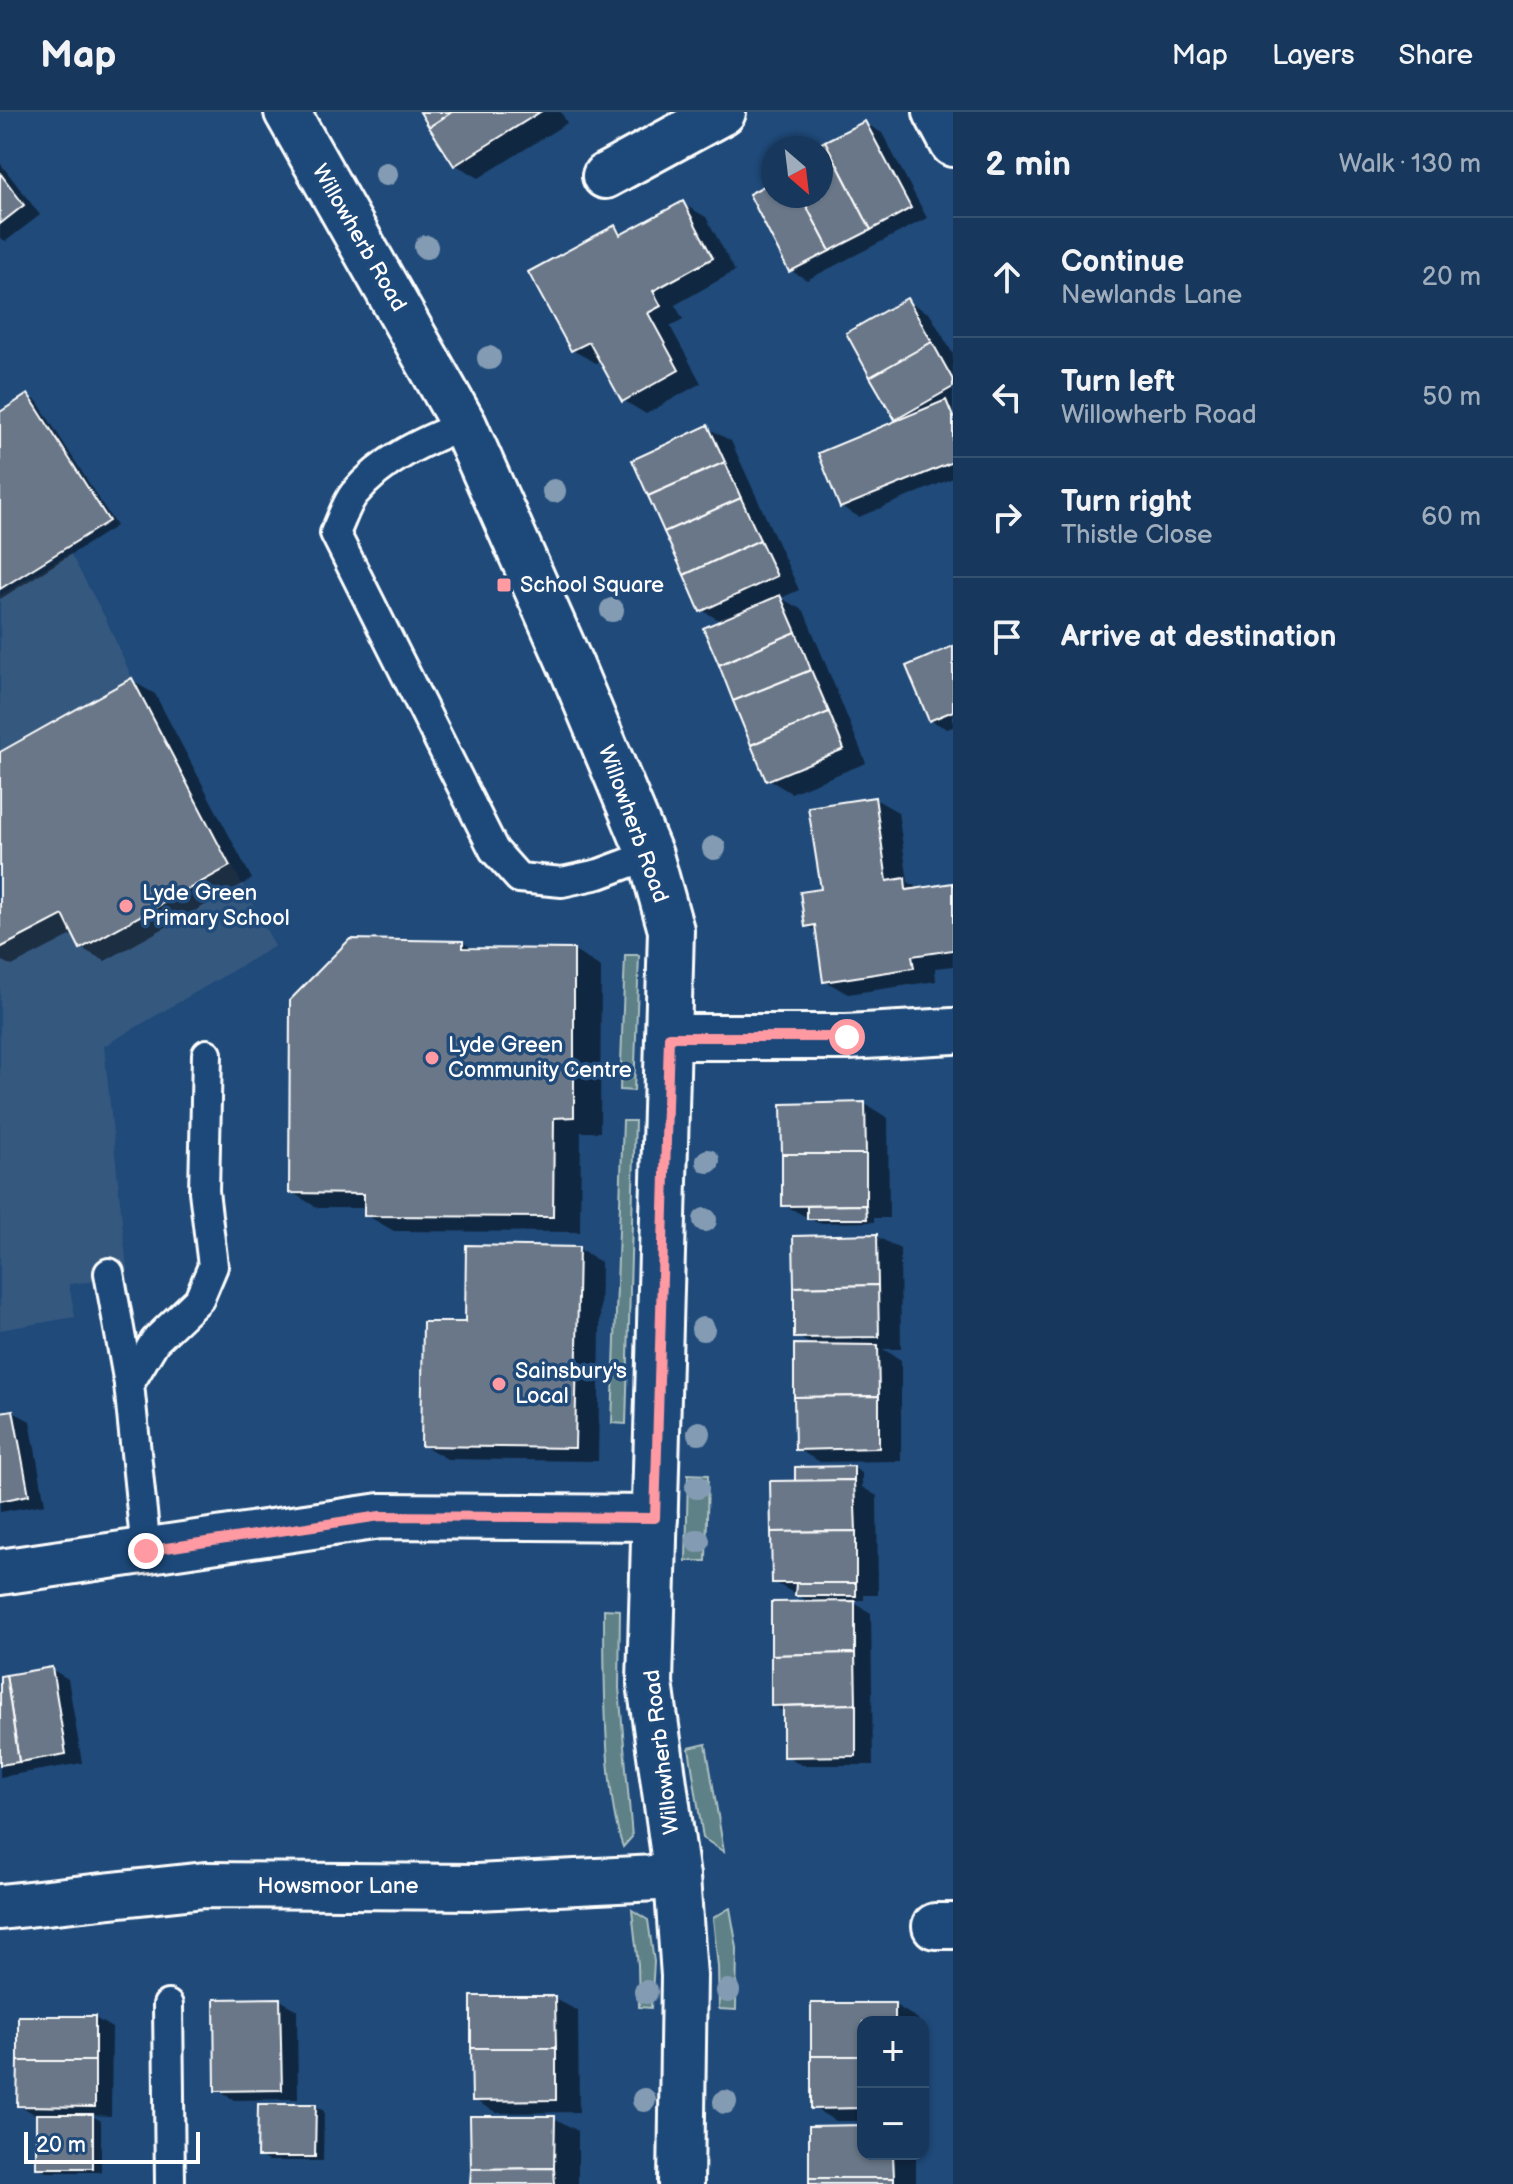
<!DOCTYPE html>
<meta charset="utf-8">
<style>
:root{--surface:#17385c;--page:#244365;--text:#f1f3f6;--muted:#9eacbb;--line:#365272}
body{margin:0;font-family:"Balsamiq Sans",sans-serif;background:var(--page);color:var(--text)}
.controls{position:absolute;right:24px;bottom:24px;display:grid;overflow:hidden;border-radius:16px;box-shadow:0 2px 6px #0004}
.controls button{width:72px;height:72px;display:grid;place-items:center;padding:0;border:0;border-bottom:2px solid var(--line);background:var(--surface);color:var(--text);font:40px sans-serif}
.compass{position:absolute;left:761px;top:24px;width:72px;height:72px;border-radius:50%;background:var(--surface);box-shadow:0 2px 6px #0004;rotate:152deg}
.scale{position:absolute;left:24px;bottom:20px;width:176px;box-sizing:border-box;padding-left:8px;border:4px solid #fff;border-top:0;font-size:22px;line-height:28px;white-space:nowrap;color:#fff;-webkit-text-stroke:6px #1f4a7a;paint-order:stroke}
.stop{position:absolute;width:24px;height:24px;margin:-18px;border:6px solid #ff9aa2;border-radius:50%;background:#fff}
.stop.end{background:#ff9aa2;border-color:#fff;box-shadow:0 2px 8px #0008}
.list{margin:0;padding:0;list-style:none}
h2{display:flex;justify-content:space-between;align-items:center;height:104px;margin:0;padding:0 32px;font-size:34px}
h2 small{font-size:26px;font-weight:400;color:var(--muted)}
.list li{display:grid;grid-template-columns:52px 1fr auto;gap:24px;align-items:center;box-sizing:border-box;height:120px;padding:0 32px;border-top:2px solid var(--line)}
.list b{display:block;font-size:30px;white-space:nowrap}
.list p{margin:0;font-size:26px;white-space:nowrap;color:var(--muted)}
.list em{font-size:26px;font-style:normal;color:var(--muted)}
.icon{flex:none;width:44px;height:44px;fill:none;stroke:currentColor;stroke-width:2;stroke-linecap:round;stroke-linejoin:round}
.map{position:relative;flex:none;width:953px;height:2072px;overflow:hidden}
header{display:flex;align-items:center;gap:48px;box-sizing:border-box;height:112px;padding:0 40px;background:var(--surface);border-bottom:2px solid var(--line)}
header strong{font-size:38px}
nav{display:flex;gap:44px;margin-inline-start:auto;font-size:28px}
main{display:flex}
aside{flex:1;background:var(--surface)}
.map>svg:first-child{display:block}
</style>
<header>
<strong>Map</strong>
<nav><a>Map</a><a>Layers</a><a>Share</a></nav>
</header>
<main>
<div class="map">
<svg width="953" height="2072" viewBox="0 0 953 2072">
<rect width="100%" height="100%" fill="#1f4a7a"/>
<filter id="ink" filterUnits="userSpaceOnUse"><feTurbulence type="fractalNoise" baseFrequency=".0125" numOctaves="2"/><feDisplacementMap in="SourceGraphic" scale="16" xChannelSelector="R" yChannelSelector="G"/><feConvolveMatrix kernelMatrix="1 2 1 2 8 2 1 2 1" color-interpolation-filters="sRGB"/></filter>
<g filter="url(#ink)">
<polygon fill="#35587e" points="70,441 105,505 132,566 275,834 104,934 128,1166 69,1172 75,1205 0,1218 0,483"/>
<g fill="#5d8186" stroke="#aec0c2" stroke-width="2">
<polygon points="625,843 639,843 634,979 620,978"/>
<polygon points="623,1009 635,1009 626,1312 612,1311"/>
<polygon points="688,1362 708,1363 706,1449 686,1449"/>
<path d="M604 1497 620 1498 619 1576 632 1725 623 1735C613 1707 611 1678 608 1648 604 1598 604 1548 604 1497Z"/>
<polygon points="706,1632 724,1740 703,1726 689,1636"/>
<polygon points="730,1796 737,1836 736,1898 719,1897 718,1855 713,1806"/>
<polygon points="632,1798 648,1808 654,1850 651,1896 639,1895 638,1853"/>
</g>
<g fill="#0007">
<polygon points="422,0 561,0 567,11 479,66 456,53"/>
<polygon points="865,11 882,21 927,106 807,168 790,158 752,83 773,71 773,84 821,84 821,36 817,36"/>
<polygon points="0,51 40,103 6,129 0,126"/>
<polygon points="683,92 706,105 735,159 675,193 683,207 670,214 701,271 646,302 623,288 601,248 596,251 572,238 615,116 626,122"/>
<polygon points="907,189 930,202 953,242 953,366 859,405 842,395 901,309 896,306"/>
<polygon points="28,284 37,289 116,414 0,487 0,302"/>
<polygon points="708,316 731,329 799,478 781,486 804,499 866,651 791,681 768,667 722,510 702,498"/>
<polygon points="953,536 953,615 947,617 930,608"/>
<polygon points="132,569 155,582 252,767 105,849 81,836 74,822 12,854 0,848 0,642"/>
<polygon points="875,687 898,700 908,770 922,778 953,773 953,854 935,856 936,869 848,882 825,869 818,820 807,813"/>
<polygon points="463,831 476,838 574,839 601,855 600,1020 581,1020 580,1120 394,1119 366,1103 366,1096 318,1096 291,1080"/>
<polygon points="865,992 888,1006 889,1106 874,1106 874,1110 818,1111 784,1093"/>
<polygon points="876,1124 900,1137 901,1237 883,1237 901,1248 901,1349 820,1350 797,1337 814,1234 796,1224"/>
<polygon points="578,1137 601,1150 598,1349 447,1347 423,1333 467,1212"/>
<polygon points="13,1300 30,1309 45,1392 0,1400 0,1302"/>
<polygon points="854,1356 862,1361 862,1375 877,1384 878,1483 864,1483 864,1488 849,1488 871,1501 873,1653 802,1653 785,1643 785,1600 773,1593 811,1491 774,1470 797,1371"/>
<polygon points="51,1557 68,1567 82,1651 0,1665 0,1566"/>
<polygon points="554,1886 578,1899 579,2000 497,2001 474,1988"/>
<polygon points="280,1888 297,1898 298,1987 234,1988 217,1978"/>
<polygon points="813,1893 895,1893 918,1907 918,1910 863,1910 863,2009 836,2009 813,1996"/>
<polygon points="95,1906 112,1916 111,2004 91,2003 101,2009 101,2060 46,2060 38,2055 36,2003 19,1993"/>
<polygon points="315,1994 324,1999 323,2049 268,2049 259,2044"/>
<polygon points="554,2006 578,2019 578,2072 472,2072"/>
<polygon points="863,2015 863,2042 916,2042 916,2072 811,2072"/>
</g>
<g fill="#697788" stroke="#fff" stroke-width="2">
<polygon points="420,0 452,0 429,15"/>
<polygon points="452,0 540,0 454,54 429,15"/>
<polygon points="865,9 911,96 871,118 825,29"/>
<polygon points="825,29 871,118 830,139 801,84 821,84 821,36 812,36"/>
<polygon points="0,61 24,93 0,112"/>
<polygon points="773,69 773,84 801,84 830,139 789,160 749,82"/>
<polygon points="683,89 713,146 653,179 661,194 648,201 679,258 622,290 589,230 571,239 528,160 615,113 620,123"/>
<polygon points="907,186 932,230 870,265 846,221"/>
<polygon points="932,230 953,268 953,275 895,308 870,265"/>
<polygon points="28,282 109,409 0,477 0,300"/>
<polygon points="946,288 953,305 953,350 840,396 818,341"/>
<polygon points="708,313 725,350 648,384 632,348"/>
<polygon points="725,350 741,386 664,420 648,384"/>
<polygon points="741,386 760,428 684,463 664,420"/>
<polygon points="760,428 777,464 700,500 684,463"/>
<polygon points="780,483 796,520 719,553 703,516"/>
<polygon points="796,520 811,558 733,589 719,553"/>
<polygon points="953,534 953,599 929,609 906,554"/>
<polygon points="811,558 829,600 751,633 733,589"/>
<polygon points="132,566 230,754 80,837 63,803 0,836 0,640"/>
<polygon points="829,600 844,637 766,669 751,633"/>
<polygon points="875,685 887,769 905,766 906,778 953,771 953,838 912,844 914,856 823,870 815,813 805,815 800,780 821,777 808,695"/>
<polygon points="350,827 463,829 463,836 574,837 574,1005 554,1006 553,1105 364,1104 364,1082 289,1081 290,888"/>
<polygon points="865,990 866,1042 782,1042 781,992"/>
<polygon points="782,1042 866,1042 866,1093 782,1094"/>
<polygon points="866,1093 867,1107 807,1107 807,1094"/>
<polygon points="877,1122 878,1173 794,1175 793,1124"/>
<polygon points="466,1133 579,1135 575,1336 421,1334 423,1210 465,1210"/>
<polygon points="878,1173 879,1225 794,1226 794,1175"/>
<polygon points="794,1232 878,1233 879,1284 794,1285"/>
<polygon points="879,1284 879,1336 795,1338 794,1285"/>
<polygon points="13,1298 29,1383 0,1389 0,1300"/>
<polygon points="854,1354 854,1368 795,1370 795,1355"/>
<polygon points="854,1368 856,1419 771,1420 770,1369"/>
<polygon points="856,1419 856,1471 772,1471 771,1420"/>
<polygon points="796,1471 856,1471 856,1484 795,1484"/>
<polygon points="855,1489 855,1541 771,1543 771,1490"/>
<polygon points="855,1541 856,1592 771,1594 771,1543"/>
<polygon points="52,1555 66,1642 19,1650 6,1563"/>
<polygon points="6,1563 19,1650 0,1653 0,1564"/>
<polygon points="856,1592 856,1644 783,1645 783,1594"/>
<polygon points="471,1884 555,1884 556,1936 471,1936"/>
<polygon points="280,1886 282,1978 215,1979 214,1887"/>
<polygon points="811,1891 895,1891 895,1910 863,1910 863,1944 811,1944"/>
<rect x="18" y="1904" width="77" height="45"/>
<polygon points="471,1936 556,1936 556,1988 472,1989"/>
<polygon points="811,1944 863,1944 863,1996 811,1997"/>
<polygon points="18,1949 95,1949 95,1995 17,1994"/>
<polygon points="258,1992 316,1992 315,2045 257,2045"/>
<rect x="36" y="2002" width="57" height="54"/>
<polygon points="470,2004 555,2004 554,2056 471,2057"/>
<polygon points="863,2013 863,2042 893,2042 894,2066 809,2066 809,2014"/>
<polygon points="554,2056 555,2072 470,2072 471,2057"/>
<rect x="809" y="2066" width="85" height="6"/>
</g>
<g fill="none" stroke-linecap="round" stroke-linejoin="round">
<g stroke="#fff" stroke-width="34">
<g id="lane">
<path d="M464 313C423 329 383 347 354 382 346 392 341 409 335 421L494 738 519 766 562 770 599 762 650 743"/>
<polyline points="109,1161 129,1272"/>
<polyline points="146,1439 129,1272 155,1229 199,1187 213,1154 204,1079 207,942"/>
<polyline points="168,1893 170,2072"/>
</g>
</g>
<g stroke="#fff" stroke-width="50">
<g id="street">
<polyline points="287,0 464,313 572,556 650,743 671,818 650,1571 677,1765 684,1864 681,2072"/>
<polyline points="936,0 953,32"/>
<polyline points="605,64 723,0"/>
<polyline points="669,925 847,925 953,919"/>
<polyline points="0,1460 380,1404 655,1406"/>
<polyline points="0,1795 205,1773 477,1775 677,1765"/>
<polyline points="935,1814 953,1814"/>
</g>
</g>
<use href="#lane" stroke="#1f4a7a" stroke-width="28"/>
<use href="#street" stroke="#1f4a7a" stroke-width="44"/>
</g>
<g fill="#849cb3">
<circle cx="386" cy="62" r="12"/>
<circle cx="426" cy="135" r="12"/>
<circle cx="489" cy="246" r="12"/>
<circle cx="554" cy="379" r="12"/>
<circle cx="612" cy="498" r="12"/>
<circle cx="714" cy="736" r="12"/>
<circle cx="708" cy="1049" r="12"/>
<circle cx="705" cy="1108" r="12"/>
<circle cx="703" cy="1217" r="12"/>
<circle cx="699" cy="1321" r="12"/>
<circle cx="697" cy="1375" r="12"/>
<circle cx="698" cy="1429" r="12"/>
<circle cx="728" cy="1879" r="12"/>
<circle cx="646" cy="1880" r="12"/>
<circle cx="644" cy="1988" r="12"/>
<circle cx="725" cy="1990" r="12"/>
</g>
</g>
<g fill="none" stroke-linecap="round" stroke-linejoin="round" filter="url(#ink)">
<polyline stroke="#ff9aa2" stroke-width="10" points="146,1439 380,1404 655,1406 669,925 847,925"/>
</g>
<g fill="#ff9aa2" stroke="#1f4a7a" stroke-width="3">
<rect x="496" y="465" width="16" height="16" rx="4"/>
<circle cx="126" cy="794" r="8"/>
<circle cx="432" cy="946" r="8"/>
<circle cx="499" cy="1272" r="8"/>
</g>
<g text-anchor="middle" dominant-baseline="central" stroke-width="7" stroke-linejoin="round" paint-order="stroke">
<g font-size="22" fill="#fff" stroke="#1f4a7a">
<text transform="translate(359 126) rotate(60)">Willowherb Road</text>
<text transform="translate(633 712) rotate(70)">Willowherb Road</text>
<text transform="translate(662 1640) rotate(-97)">Willowherb Road</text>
<text x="338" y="1774">Howsmoor Lane</text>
</g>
<g font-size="22" fill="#fff" stroke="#1f4a7a" text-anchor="start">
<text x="520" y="473">School Square</text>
<text x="142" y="781">Lyde Green<tspan x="142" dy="25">Primary School</tspan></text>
<text x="448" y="933">Lyde Green<tspan x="448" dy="25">Community Centre</tspan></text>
<text x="515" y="1259">Sainsbury's<tspan x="515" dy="25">Local</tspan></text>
</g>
</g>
</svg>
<div class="controls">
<button>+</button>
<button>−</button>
</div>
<svg class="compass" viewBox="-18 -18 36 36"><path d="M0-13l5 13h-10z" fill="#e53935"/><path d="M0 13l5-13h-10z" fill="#9eacbb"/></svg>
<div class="scale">20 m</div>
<div class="stop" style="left:847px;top:925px"></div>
<div class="stop end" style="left:146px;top:1439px"></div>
</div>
<aside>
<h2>2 min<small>Walk · 130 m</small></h2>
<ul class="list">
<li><svg class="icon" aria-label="ahead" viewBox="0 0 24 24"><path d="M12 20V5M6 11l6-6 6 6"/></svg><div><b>Continue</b><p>Newlands Lane</p></div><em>20 m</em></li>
<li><svg class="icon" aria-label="left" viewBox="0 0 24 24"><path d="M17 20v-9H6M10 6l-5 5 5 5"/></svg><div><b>Turn left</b><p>Willowherb Road</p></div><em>50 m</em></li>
<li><svg class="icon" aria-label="right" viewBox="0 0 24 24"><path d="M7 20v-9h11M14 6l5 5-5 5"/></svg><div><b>Turn right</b><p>Thistle Close</p></div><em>60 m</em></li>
<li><svg class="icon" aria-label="arrive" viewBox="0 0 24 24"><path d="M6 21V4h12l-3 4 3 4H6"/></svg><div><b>Arrive at destination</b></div></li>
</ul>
</aside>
</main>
